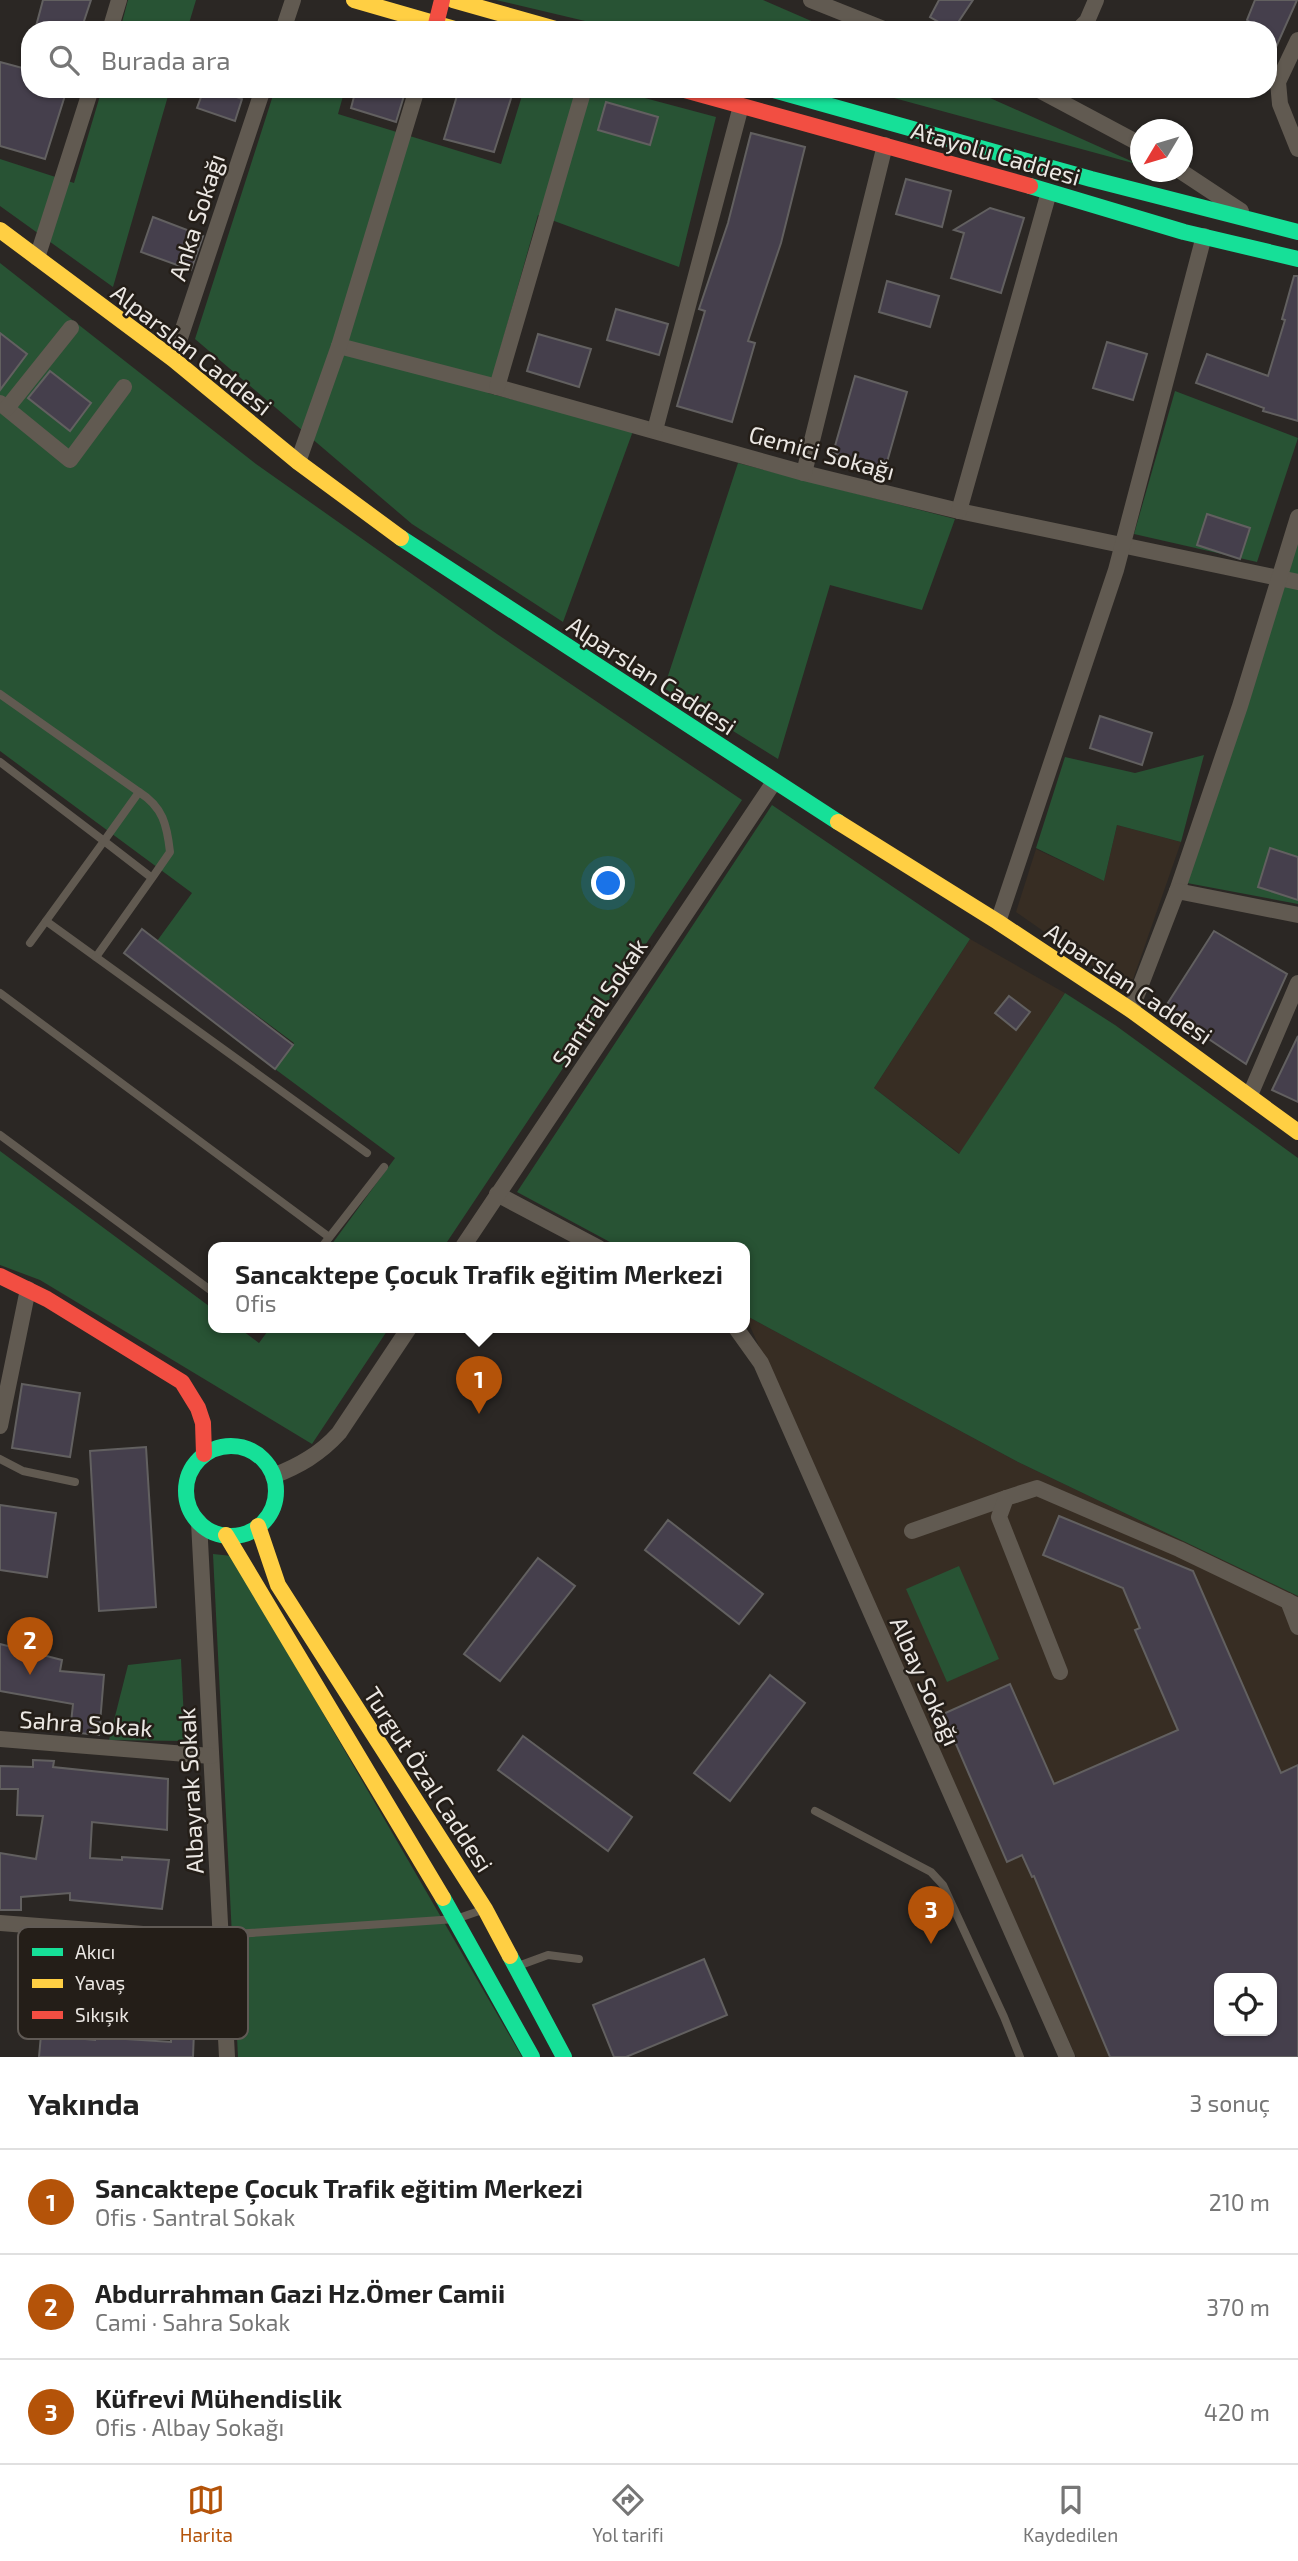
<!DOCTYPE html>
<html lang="tr">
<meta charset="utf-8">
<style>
:root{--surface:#fff;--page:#f6f6f6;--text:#222;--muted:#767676;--line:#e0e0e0;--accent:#b45309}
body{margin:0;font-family:"Exo 2",sans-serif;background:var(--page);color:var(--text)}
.controls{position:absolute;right:21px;bottom:21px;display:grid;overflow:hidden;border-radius:14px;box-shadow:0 2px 5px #0004}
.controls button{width:63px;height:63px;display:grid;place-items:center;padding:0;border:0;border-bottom:2px solid var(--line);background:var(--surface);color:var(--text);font:35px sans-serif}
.compass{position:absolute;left:1130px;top:119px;width:63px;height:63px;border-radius:50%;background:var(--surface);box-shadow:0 2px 5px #0004;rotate:232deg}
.you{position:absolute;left:609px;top:884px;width:24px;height:24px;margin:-18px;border:5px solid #fff;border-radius:50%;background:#1a73e8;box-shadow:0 0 0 10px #1a73e833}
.badge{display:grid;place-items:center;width:46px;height:46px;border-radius:50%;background:var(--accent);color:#fff;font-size:23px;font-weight:700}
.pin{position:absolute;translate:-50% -58px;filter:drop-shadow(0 2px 4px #0008)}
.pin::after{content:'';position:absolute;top:37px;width:24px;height:21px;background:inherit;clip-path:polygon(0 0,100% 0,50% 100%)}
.popup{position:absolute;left:208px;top:1242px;width:542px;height:91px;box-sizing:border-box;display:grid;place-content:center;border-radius:14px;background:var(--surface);filter:drop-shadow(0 2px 5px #0005);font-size:23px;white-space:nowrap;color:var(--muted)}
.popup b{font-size:26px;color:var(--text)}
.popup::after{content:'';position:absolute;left:50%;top:100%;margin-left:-14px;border:14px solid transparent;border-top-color:var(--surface)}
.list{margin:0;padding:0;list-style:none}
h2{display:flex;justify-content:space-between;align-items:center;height:91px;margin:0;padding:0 28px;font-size:30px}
h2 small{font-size:23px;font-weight:400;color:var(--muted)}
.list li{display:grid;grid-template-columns:46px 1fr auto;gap:21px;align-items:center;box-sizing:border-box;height:105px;padding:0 28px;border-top:2px solid var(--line)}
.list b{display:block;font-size:26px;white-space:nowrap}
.list p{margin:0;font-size:23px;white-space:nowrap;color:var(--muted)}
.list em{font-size:23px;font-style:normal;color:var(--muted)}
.icon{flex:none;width:38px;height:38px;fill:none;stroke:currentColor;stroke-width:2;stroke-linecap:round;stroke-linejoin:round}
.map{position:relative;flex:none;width:1298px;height:2057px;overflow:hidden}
.search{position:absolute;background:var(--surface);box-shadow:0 2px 5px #0004;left:21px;right:21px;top:21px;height:77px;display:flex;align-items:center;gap:18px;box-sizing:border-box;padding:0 24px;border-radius:28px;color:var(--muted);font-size:26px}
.sheet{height:406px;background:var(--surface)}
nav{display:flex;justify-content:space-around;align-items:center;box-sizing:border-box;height:98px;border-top:2px solid var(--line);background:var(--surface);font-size:19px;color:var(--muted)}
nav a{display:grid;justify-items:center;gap:4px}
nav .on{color:var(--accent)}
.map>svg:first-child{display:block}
</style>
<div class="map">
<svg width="1298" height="2057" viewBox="0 0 1298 2057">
<rect width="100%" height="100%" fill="#2b2724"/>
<g fill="#372d23" fill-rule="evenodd">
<polygon points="1117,825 1181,842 1129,991 1016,912 1036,849 1104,881"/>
<polygon points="970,939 1065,993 960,1154 874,1088"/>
<path d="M745 1315 1018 1462 1298 1596V2057H1076ZM1219 1978H1272V2031H1219Z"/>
</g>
<g fill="#285334">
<polygon points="128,0 196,0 187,30 120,30"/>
<polygon points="496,0 763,0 832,30 623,30"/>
<polygon points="102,89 170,89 113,287 0,206 0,159 74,183"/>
<polygon points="275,89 345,89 338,114 501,164 524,89 611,89 716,117 679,267 538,215 488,393 633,431 563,622 412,524 195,339"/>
<polygon points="861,89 970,89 1140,165"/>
<polygon points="0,263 256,464 497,634 742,800 443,1248 329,1248 395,1158 275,1069 294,1043 157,941 192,893 0,751"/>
<polygon points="1175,391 1298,438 1257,562 1134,534"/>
<polygon points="738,463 955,519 922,610 830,585 778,759 664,688"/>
<polygon points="1298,526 1298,904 1187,883"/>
<polygon points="1204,755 1181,842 1117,825 1104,881 1036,848 1065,757 1135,773"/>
<polygon points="772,805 970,939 874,1088 959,1154 1065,993 1115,1025 1298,1158 1298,1596 1018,1462 745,1315 745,1248 621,1248 517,1192"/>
<polygon points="0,1151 213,1309 213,1328 239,1328 259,1343 270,1328 389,1328 312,1444 40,1280 0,1265"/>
<polygon points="213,1554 232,1556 522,2057 238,2057"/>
<polygon points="959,1566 999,1659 947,1682 906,1589"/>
<polygon points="181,1659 185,1741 109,1740 128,1665"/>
</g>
<g fill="#453f4c" stroke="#626060" stroke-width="2" fill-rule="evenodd">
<polygon points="43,0 91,0 81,30 35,30"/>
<polygon points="939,0 973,0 953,30 930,17"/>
<polygon points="1255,0 1297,0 1268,65 1268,30 1247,30 1251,23 1247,20"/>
<polygon points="0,62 30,70 30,89 67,89 45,159 0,146"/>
<polygon points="204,89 215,89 242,99 235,121 197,108"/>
<polygon points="356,89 406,89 396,122 351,108"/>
<polygon points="459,89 514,89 494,152 444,139"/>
<polygon points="606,102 658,117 650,145 598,130"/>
<polygon points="751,133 805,147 781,243 748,341 755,343 732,422 677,406 705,311 699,309 728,223"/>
<polygon points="906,179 951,191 942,227 896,214"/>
<polygon points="990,208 1024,218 1001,293 951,278 964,233 954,230"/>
<polygon points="153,217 203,236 191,270 141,252"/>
<polygon points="1294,276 1298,276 1298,421 1263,411 1264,408 1196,383 1207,354 1268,376 1285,320 1282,319"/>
<polygon points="887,281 939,296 930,327 879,312"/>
<polygon points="616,309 668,324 659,355 607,340"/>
<polygon points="0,333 27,354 0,390"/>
<polygon points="538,334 591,349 579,387 527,371"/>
<polygon points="1107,342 1147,354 1133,400 1093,388"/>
<polygon points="50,371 91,403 70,431 28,398"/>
<polygon points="855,376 907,392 885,469 833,453"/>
<polygon points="1207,514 1250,528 1240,559 1197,545"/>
<polygon points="1100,716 1152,733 1142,765 1090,748"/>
<polygon points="1270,848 1298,857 1298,900 1258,887"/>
<polygon points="142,929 293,1045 275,1069 124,953"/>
<polygon points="1214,931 1287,974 1246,1064 1164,1009"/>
<polygon points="1009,996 1030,1012 1016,1030 995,1013"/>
<polygon points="1298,1036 1298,1102 1272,1090"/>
<polygon points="22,1384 80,1393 70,1457 12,1448"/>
<polygon points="146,1447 156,1607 99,1611 90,1451"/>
<polygon points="0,1505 56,1513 47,1577 0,1570"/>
<path d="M1059 1516 1193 1571 1281 1773 1298 1765V2057H1110L1034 1876 1032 1877 1022 1855 1007 1862 943 1714 1010 1684 1054 1784 1178 1730 1135 1630 1140 1628 1123 1588 1043 1555ZM1219 1978H1272V2031H1219Z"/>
<polygon points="668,1520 763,1594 739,1624 645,1550"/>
<polygon points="538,1558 575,1586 500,1681 464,1654"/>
<polygon points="0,1644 62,1660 60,1671 104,1675 99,1735 70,1732 73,1704 0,1691"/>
<polygon points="770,1675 805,1703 730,1801 694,1773"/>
<polygon points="523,1736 632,1817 608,1851 498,1770"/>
<polygon points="33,1760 54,1761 53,1767 168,1779 167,1830 92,1822 90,1858 122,1860 122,1857 169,1860 162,1909 70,1900 70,1893 21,1897 21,1910 0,1910 0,1853 36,1859 43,1816 17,1815 18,1789 0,1789 0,1766 33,1767"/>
<polygon points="96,1957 135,1961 131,2010 89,2005"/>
<polygon points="704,1959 727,2015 626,2057 614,2057 593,2005"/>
<polygon points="200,1966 200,2031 194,2031 193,2057 39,2057 41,2035 95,2040 95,2037 171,2042 171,1973"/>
</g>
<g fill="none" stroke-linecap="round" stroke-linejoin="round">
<g stroke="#615a51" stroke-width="8">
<polyline points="0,694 139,792"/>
<polyline points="0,762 104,841 30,943"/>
<polyline points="46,921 367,1153"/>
<path d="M96 957 152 878 104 841 139 792C163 807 167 825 170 852L152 878"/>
<polyline points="0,993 329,1237"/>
<polyline points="0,1135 213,1292"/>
<polyline points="321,1248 384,1167"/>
<polyline points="0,1459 23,1471 75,1482"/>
<polyline points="815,1811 931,1872 943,1885 1004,2017 1020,2057"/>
<polyline points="221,1935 456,1919 482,1910"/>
<polyline points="518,1966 548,1955 579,1959"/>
</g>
<g stroke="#615a51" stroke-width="16">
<polyline points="811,0 886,30"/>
<polyline points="110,30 119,0"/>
<polyline points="283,30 293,0"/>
<polyline points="1078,30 1087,21 1096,0"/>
<polyline points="1298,40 1278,82 1280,104 1298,149"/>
<polyline points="1037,89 1140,144"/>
<polyline points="1182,172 1241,211"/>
<polyline points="37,258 91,89"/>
<polyline points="339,346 497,387 804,473 959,511 1298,582"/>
<polyline points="173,359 263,89"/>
<polyline points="497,387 584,89"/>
<polyline points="0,403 70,460 124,387"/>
<polyline points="7,408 71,328"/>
<polyline points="655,430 741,106"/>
<polyline points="298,462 339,346 417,89"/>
<polyline points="804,473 885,145"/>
<polyline points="959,511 1049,192"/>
<polyline points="1177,891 1240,706 1298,517"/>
<polyline points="998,922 1116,570 1204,236"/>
<polyline points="1131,1010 1177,891 1298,915"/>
<polyline points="1250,1095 1298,983"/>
<polyline points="497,1194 599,1248"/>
<polyline points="462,1248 774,782"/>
<polyline points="736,1328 761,1363 1067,2057"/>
<polyline points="0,1426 28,1289"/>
<path d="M273 1476C299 1466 320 1454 339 1433L409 1328"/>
<polyline points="199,1522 227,2057"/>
<polyline points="912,1531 1006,1498"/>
<polyline points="1288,1601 1298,1627"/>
<polyline points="1060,1672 999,1517 1006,1498 1037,1488 1179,1549 1298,1606"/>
<polyline points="0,1739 211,1756"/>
<polyline points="0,1923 221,1940"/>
</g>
<g stroke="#16e098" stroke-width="16">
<polyline points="770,89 1091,179 1298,232"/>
<polyline points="1030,186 1184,232 1298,259"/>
<polyline points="401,538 838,822"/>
<circle cx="231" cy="1491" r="45"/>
<polyline points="443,1898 532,2057"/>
<polyline points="510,1956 564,2057"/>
</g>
<g stroke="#ffcf43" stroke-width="16">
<polyline points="354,0 458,30"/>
<polyline points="453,0 559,30"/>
<polyline points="0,230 173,359 298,462 401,538"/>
<polyline points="838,822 998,922 1131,1010 1298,1132"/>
<polyline points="258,1526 278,1585 485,1909 510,1956"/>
<polyline points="226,1535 443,1898"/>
</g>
<g stroke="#f24e42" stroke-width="16">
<polyline points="436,24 442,0"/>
<polyline points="681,89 1030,186"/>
<polyline points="0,1276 47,1299 182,1382 198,1408 203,1423 204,1454"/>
</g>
</g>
<g text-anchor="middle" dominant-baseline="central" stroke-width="5" stroke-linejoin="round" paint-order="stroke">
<g font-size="24" fill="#ebe7e3" stroke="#241e18">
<text transform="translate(996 153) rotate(16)">Atayolu Caddesi</text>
<text transform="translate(196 217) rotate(-72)">Anka Sokağı</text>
<text transform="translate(192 349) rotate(38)">Alparslan Caddesi</text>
<text transform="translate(822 452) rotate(15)">Gemici Sokağı</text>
<text transform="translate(652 675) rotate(33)">Alparslan Caddesi</text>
<text transform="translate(1129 983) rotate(34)">Alparslan Caddesi</text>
<text transform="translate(599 1002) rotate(-56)">Santral Sokak</text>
<text transform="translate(926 1681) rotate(66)">Albay Sokağı</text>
<text transform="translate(86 1723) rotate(4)">Sahra Sokak</text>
<text transform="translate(429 1779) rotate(57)">Turgut Özal Caddesi</text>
<text transform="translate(190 1791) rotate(-93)">Albayrak Sokak</text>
</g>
</g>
<rect x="18" y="1927" width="230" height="112" rx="10" fill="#241e18" stroke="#605a55" stroke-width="2"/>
<rect x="32" y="1948" width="31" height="8" fill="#16e098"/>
<rect x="32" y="1979" width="31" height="9" fill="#ffcf43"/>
<rect x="32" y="2011" width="31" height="8" fill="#f24e42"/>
<g font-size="19" fill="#ebe7e3">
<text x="75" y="1959">Akıcı</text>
<text x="75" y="1990">Yavaş</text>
<text x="75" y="2022">Sıkışık</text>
</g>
</svg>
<div class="controls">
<button><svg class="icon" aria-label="locate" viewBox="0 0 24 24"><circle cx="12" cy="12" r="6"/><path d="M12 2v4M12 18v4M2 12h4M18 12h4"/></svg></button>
</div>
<svg class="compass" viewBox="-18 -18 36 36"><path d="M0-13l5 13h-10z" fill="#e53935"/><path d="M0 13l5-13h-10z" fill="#767676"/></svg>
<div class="you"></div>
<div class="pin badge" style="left:479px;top:1414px">1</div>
<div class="popup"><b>Sancaktepe Çocuk Trafik eğitim Merkezi</b>Ofis</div>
<div class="pin badge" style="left:30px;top:1675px">2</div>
<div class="pin badge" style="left:931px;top:1944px">3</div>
<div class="search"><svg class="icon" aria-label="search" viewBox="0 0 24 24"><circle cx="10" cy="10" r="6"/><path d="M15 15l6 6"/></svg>Burada ara</div>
</div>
<section class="sheet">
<h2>Yakında<small>3 sonuç</small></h2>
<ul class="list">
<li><span class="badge">1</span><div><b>Sancaktepe Çocuk Trafik eğitim Merkezi</b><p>Ofis · Santral Sokak</p></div><em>210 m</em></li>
<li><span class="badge">2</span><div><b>Abdurrahman Gazi Hz.Ömer Camii</b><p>Cami · Sahra Sokak</p></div><em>370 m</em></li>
<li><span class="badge">3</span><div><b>Küfrevi Mühendislik</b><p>Ofis · Albay Sokağı</p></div><em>420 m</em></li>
</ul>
</section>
<nav>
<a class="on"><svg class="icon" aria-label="map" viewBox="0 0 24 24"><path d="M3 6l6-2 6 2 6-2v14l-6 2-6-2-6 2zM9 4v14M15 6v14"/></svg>Harita</a>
<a><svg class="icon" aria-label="directions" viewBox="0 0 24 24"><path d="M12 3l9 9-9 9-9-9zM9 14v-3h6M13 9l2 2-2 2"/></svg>Yol tarifi</a>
<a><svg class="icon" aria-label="saved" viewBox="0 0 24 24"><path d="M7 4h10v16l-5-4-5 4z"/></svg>Kaydedilen</a>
</nav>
